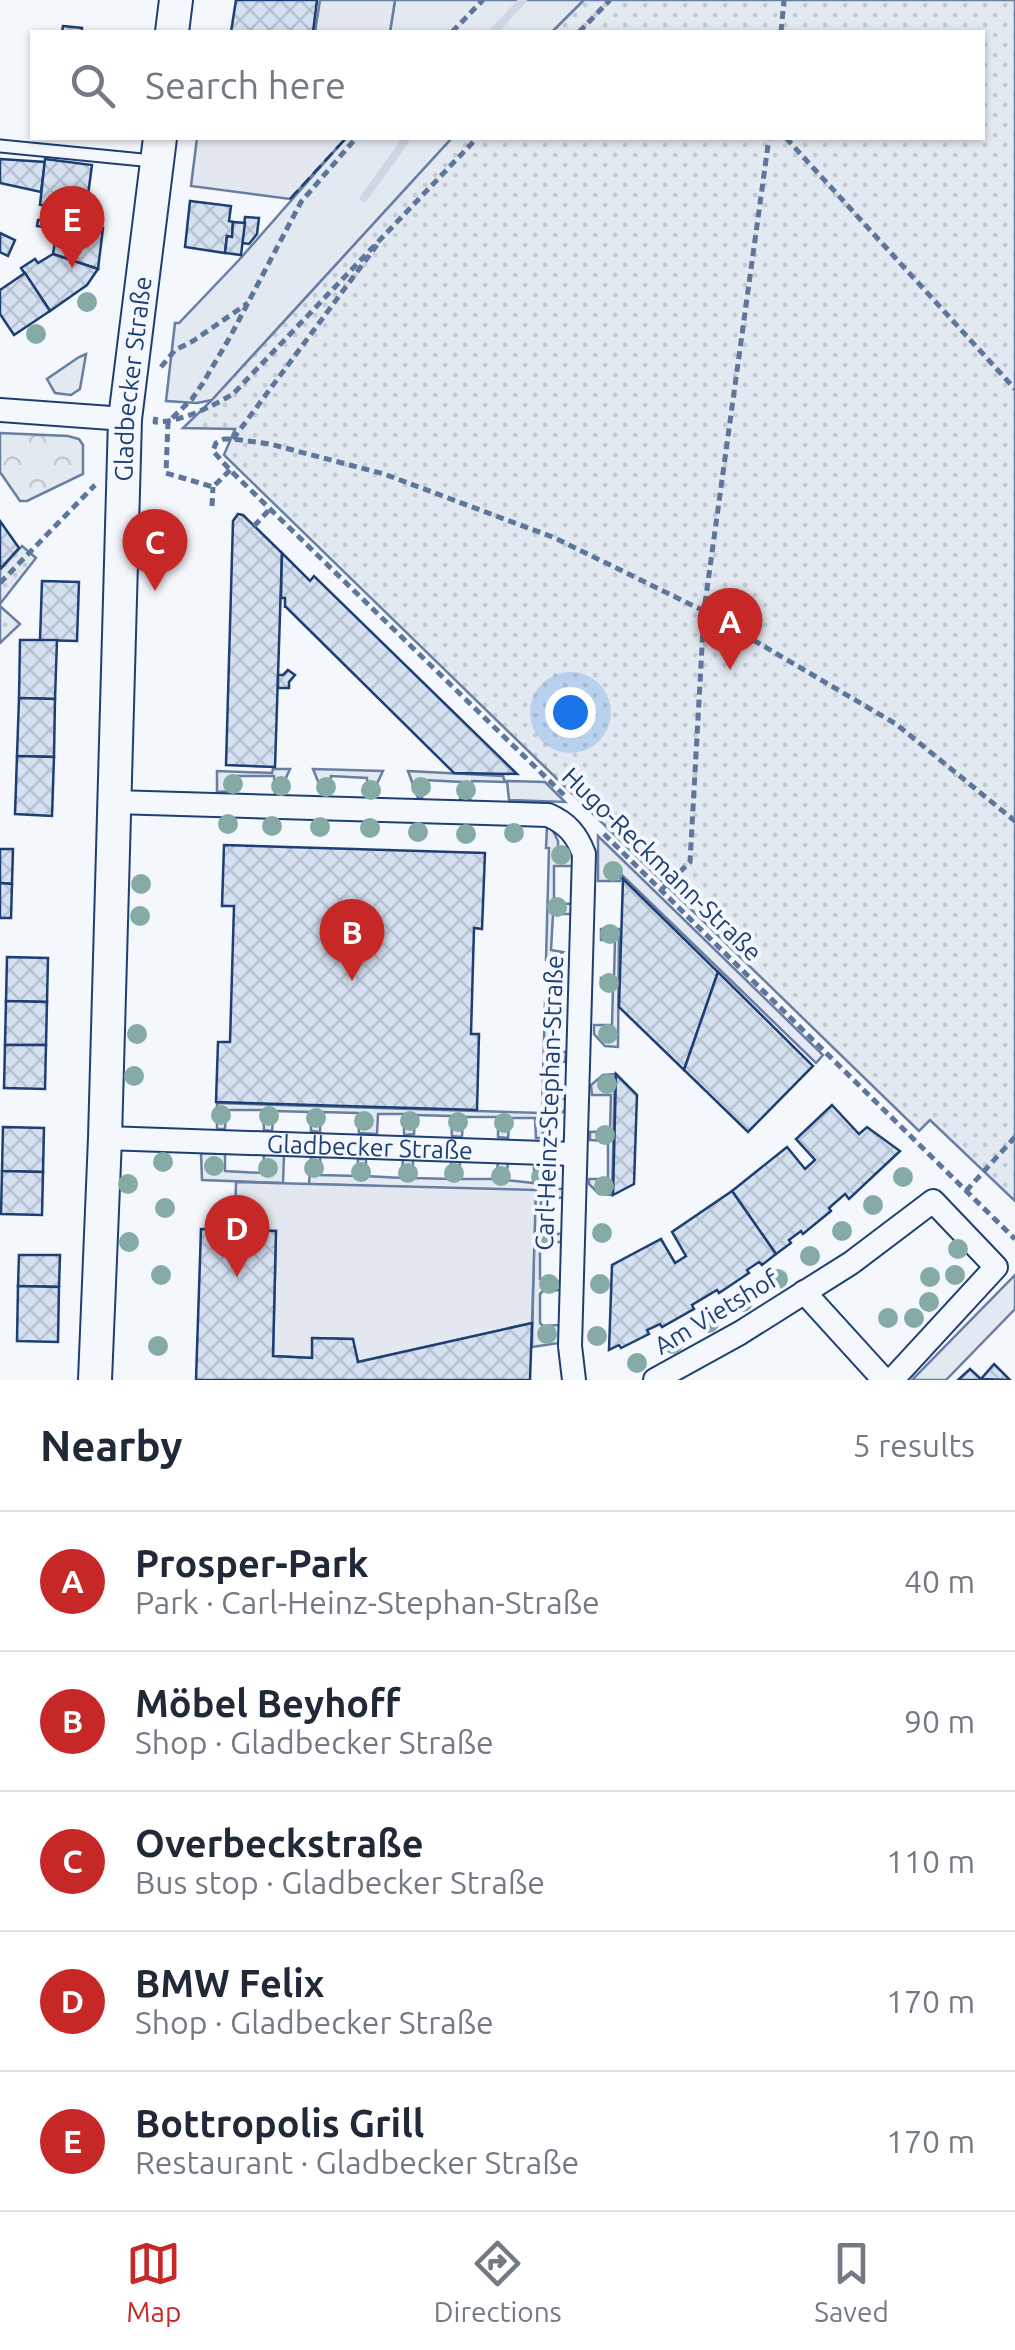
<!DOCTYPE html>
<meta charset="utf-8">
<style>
:root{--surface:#fff;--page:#f2f2f3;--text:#1f2937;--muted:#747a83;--line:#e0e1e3;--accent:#c62828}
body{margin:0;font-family:Ubuntu,sans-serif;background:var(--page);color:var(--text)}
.you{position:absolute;left:570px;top:712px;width:35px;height:35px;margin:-25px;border:8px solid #fff;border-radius:50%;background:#1a73e8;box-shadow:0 0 0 15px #1a73e833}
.badge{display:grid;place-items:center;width:65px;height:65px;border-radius:50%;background:var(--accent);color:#fff;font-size:32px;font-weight:700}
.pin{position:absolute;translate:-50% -82px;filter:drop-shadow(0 2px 5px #0008)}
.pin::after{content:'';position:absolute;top:52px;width:35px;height:30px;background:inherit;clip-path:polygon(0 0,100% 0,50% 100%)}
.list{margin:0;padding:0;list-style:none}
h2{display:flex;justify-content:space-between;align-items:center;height:130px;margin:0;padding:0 40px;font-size:42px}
h2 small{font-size:32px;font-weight:400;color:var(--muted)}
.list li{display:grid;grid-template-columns:65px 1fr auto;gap:30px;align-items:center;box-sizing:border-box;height:140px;padding:0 40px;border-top:2px solid var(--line)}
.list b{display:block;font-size:38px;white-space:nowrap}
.list p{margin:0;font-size:32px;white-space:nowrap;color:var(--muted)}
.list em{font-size:32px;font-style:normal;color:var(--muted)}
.icon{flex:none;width:55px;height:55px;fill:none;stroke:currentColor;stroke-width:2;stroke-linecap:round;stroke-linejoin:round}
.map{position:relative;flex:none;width:1015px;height:1380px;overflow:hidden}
.search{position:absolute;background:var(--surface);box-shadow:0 2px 8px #0004;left:30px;right:30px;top:30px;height:110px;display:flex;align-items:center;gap:25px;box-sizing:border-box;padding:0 35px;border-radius:0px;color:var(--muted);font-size:38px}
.sheet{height:830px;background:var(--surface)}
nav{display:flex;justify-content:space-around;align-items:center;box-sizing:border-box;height:140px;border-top:2px solid var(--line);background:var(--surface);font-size:28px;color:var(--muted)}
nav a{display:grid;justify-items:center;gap:5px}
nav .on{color:var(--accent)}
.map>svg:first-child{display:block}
</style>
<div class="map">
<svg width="1015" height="1380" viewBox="0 0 1015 1380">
<defs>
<pattern id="forest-crowns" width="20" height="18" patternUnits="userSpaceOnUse" patternTransform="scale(2.5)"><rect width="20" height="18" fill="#e3e9f0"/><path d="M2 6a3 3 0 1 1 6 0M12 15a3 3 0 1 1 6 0" fill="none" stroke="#c2c9d1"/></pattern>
<pattern id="park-dots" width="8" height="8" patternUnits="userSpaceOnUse" patternTransform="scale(2.5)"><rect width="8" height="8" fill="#e3e9f0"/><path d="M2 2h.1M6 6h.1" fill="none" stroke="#c2c9d1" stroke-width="1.8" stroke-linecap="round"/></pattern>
<pattern id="building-cross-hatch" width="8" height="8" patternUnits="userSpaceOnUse" patternTransform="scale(2.5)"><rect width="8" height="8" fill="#d5e0f0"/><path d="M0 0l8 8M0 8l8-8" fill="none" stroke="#b6c1d1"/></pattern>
</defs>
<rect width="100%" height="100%" fill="#f4f7fb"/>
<g fill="#e3e9f0" stroke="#687fa3" stroke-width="2.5">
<polygon points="395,0 584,0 552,32 390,32"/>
<polygon points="346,138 452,138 212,400 197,403 166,401 175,323 179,323 239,260"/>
<polygon points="86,354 80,389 71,395 55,393 47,379 79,357"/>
<polygon points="273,769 290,769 279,793 275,793 274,776 238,776 235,791 217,792 217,771 272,773"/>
<polygon points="313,769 383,771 371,796 368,796 367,778 331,776 329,796 324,796"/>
<polygon points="408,771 503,776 505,782 472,781 470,800 460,800 462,782 424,780 422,798 418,798"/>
<polygon points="507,781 545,782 565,802 509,800"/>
<polygon points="547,826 551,827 558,841 558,851 573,851 572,866 554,866 554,903 572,904 572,914 553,914 551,950 563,952 557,959 546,960 549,848 546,848"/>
<polygon points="598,836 823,1055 816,1063 622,875 620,881 598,881"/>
<polygon points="601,929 619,929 618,1047 605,1046 594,1034 594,1025 612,1025 613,988 602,987 601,978 614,977 615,940 601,940"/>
<polygon points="545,1003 555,1004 558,1011 557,1014 551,1016 550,1051 566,1052 565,1062 549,1061 547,1099 567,1099 566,1108 563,1112 549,1113 545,1121 542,1138 536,1138 535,1118 510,1118 508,1138 498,1137 498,1117 463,1117 462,1137 452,1136 451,1116 415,1115 414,1134 404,1135 404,1114 378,1114 377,1134 359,1133 358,1113 321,1112 320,1132 311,1131 311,1112 274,1111 272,1131 264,1130 263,1110 226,1110 225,1129 217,1129 217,1103 542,1113"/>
<polygon points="615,1074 612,1195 599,1194 589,1184 589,1179 608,1179 608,1141 590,1140 590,1132 610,1131 611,1095 592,1095 591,1085 603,1075"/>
<polygon points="201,1153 225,1154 225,1171 263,1173 264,1155 284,1154 283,1183 202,1180"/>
<polygon points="311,1156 320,1156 321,1175 357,1176 358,1159 366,1159 366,1176 402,1178 403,1159 413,1159 413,1178 451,1179 451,1160 460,1160 459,1179 496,1179 498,1162 508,1162 506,1180 534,1183 534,1162 541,1164 546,1188 564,1189 563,1197 541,1202 540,1229 542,1233 562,1234 561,1242 543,1242 540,1244 540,1279 561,1282 560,1290 543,1291 540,1294 540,1323 543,1326 559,1325 559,1343 532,1347 535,1191 309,1184"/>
<polygon points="1015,1275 1015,1309 946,1380 912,1380"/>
</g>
<polygon fill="url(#forest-crowns)" stroke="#687fa3" stroke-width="2.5" points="0,433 68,436 79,439 83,445 83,474 27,501 20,501 0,472"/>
<g fill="url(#park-dots)" stroke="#687fa3" stroke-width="2.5">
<polygon points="584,0 1015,0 1015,1201 930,1120 919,1131 224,455 235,429 183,428 212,400 452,138 982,138 982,32 552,32"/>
<polygon points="22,546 36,558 0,604 0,570"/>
<polygon points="0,606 20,624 0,643"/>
</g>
<g fill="#e3e8f0" stroke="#687fa3" stroke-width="2.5">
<polygon points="320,0 395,0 390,32 315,32"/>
<polygon points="197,138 346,138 290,199 191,186"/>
<polygon points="236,1182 536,1190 532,1323 358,1362 352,1339 313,1338 312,1358 273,1356 276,1231 235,1229"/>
</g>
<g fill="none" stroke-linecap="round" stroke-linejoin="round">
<g stroke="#cfd7e4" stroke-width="8">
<polyline points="493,32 523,0"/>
<polyline points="364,198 407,138"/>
</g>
</g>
<g fill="url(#building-cross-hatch)" stroke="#1d3f73" stroke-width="2.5">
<polygon points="236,0 317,0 313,32 231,32"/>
<polygon points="63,26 82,28 82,32 62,32"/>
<polygon points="0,159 45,162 41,192 0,183"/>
<polygon points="45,159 92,165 86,210 40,205"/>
<polygon points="190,201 231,206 229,221 233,222 232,237 227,236 225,253 185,247"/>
<polygon points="43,214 67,218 67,223 103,228 98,269 53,254 57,229 37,226 38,220 42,220"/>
<polygon points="245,217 259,218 257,234 249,244 242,243"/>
<polygon points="233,222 245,223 241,255 225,253 227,236 232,237"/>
<polygon points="0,233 15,240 8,256 0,252"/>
<polygon points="53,254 98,269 87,285 50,311 21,268 35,259 38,263"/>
<polygon points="25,273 50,311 14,335 0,314 0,290"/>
<polygon points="238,514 243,515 282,553 275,767 226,765 233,521"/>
<polygon points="0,521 19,548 1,568 0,566"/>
<polygon points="282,553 310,581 314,576 517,774 454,773 285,606 285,608 285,598 281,598"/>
<polygon points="42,581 79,582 77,641 40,640"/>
<polygon points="20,640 57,640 55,699 19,698"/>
<polygon points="288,670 295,675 289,682 289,688 278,688 278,675 283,675"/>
<polygon points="19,698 55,699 54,757 17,756"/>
<polygon points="17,756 54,757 52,816 15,814"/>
<polygon points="224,845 485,853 482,929 474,928 471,1034 479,1034 477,1110 216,1102 218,1042 230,1042 234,906 222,906"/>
<polygon points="0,849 13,849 12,884 0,883"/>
<polygon points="623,879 718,972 684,1070 619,1007"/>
<polygon points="0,883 12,884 11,918 0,918"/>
<polygon points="7,957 48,958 47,1002 6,1001"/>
<polygon points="718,972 813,1066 748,1132 684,1070"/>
<polygon points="6,1001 47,1002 46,1045 5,1045"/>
<polygon points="5,1045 46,1045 45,1089 4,1088"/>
<polygon points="616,1074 637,1095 634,1184 613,1195"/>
<polygon points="832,1105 859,1134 867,1127 900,1151 849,1199 845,1194 829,1208 831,1211 803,1234 801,1231 789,1240 791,1243 776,1254 732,1191 787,1147 805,1169 815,1160 796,1139"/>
<polygon points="3,1127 44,1128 43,1172 2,1171"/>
<polygon points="2,1171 43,1172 42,1215 1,1214"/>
<polygon points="732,1191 776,1254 762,1265 759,1262 747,1270 749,1273 719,1293 717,1290 692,1305 694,1309 662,1327 660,1324 647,1330 649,1334 621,1348 619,1345 609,1350 612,1265 661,1239 675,1263 686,1256 672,1232"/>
<polygon points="235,1222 235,1230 276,1231 273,1356 312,1358 312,1338 353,1339 358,1362 532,1323 530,1380 196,1380 201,1229 234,1230"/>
<polygon points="19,1255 60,1255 59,1287 18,1286"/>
<polygon points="18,1286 59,1287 58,1342 17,1341"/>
<polygon points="994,1364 1010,1380 981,1379"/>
<polygon points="970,1369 982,1380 958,1380"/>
</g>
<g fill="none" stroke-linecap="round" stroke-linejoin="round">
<g stroke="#1d3f73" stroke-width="15">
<polyline id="lane" points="0,146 153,161"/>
</g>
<g stroke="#1d3f73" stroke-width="26">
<g id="street">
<polyline points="0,410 125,419"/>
<path d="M114 802 548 815C567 823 577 835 584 854L570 1346 574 1380"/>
<path id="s1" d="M105 1138 575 1154"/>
<polyline points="804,1292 884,1380"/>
<polyline points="655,1380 740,1333 851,1263 933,1201 996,1267 892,1380"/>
</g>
</g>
<g stroke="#1d3f73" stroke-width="36">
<g id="secondary">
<polyline points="172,32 176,0"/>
<path id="s2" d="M95 1380 105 1138 125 419 160 138"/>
</g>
</g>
<g stroke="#5e769c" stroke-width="5" stroke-dasharray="8 5" stroke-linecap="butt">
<polyline points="452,32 483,0"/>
<polyline points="579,32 610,0"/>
<polyline points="781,32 784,0"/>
<polyline points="786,138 1015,389"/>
<polyline points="161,367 175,350 193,341 248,303"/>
<path d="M156 417 155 422C181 422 211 407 233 394L477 138"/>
<polyline points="233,439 377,245"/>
<polyline points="230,470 213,487 166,473 168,422 192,399 203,383 230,337 301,202 356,138"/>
<polyline points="212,506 213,487"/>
<polyline points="254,526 270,509"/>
<polyline points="0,583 95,485"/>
<polyline points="564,795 230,470 213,451 216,443 224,439 233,439 270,444 384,474 555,538 704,611 896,724 1015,821"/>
<polyline points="604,834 1015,1239"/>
<polyline points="661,890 690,862 704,611 769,138"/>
<polyline points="966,1191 1015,1137"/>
</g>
<use href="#lane" stroke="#f4f7fb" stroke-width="11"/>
<use href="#street" stroke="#f4f7fb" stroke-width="22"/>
<use href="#secondary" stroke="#f4f7fb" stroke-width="32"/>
<polyline stroke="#1d3f73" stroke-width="2.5" stroke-dasharray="12 5" stroke-linecap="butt" points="290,199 346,138"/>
</g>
<g fill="#86aba6">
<circle cx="87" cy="302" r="10"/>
<circle cx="36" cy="334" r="10"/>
<circle cx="233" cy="784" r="10"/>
<circle cx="281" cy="786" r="10"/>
<circle cx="326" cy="787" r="10"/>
<circle cx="421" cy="787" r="10"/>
<circle cx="371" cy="790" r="10"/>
<circle cx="466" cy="790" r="10"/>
<circle cx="228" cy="824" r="10"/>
<circle cx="272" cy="826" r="10"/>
<circle cx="320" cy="827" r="10"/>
<circle cx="370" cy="828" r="10"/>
<circle cx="418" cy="832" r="10"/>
<circle cx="514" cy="833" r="10"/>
<circle cx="466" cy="834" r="10"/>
<circle cx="561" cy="855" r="10"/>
<circle cx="613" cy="871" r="10"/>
<circle cx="141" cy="884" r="10"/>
<circle cx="557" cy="907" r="10"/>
<circle cx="140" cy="916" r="10"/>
<circle cx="610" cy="934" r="10"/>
<circle cx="609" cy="983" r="10"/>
<circle cx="554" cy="1007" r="10"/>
<circle cx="137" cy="1034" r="10"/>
<circle cx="608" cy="1034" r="10"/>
<circle cx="552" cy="1055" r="10"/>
<circle cx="134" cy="1076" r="10"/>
<circle cx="607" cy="1084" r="10"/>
<circle cx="551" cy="1104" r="10"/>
<circle cx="221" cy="1115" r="10"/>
<circle cx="269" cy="1116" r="10"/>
<circle cx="316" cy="1118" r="10"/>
<circle cx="364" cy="1121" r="10"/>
<circle cx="410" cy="1121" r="10"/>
<circle cx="458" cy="1122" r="10"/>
<circle cx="504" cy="1123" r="10"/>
<circle cx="605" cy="1135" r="10"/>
<circle cx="163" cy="1162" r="10"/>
<circle cx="214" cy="1166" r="10"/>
<circle cx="268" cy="1168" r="10"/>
<circle cx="314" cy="1168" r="10"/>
<circle cx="361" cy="1172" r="10"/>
<circle cx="408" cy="1173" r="10"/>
<circle cx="454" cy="1173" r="10"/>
<circle cx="501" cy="1176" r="10"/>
<circle cx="541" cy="1177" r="10"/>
<circle cx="903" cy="1177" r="10"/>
<circle cx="128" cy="1184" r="10"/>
<circle cx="604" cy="1186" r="10"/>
<circle cx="873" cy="1205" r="10"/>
<circle cx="165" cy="1208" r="10"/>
<circle cx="842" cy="1231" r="10"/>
<circle cx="602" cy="1233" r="10"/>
<circle cx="547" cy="1237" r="10"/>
<circle cx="129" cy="1242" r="10"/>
<circle cx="958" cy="1249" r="10"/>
<circle cx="810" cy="1256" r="10"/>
<circle cx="161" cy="1275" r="10"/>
<circle cx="955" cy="1275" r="10"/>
<circle cx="930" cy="1277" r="10"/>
<circle cx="778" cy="1279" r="10"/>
<circle cx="549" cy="1284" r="10"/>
<circle cx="600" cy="1284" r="10"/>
<circle cx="743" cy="1302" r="10"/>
<circle cx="929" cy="1302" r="10"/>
<circle cx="888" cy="1318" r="10"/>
<circle cx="914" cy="1318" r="10"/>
<circle cx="709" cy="1323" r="10"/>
<circle cx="547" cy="1334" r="10"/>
<circle cx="597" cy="1336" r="10"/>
<circle cx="673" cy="1344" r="10"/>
<circle cx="158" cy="1346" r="10"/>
<circle cx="637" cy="1363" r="10"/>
</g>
<g text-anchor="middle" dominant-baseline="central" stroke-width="8" stroke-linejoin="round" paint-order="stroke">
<g font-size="25" fill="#1d3f73" stroke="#f4f7fb">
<text stroke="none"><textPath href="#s2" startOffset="1002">Gladbecker Straße</textPath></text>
<text transform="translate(662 864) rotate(44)">Hugo-Reckmann-Straße</text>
<text transform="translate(549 1103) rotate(-88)">Carl-Heinz-Stephan-Straße</text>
<text stroke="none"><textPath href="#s1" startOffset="265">Gladbecker Straße</textPath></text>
<text transform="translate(716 1312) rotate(-31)">Am Vietshof</text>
</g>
</g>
</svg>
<div class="you"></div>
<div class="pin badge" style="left:730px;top:670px">A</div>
<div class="pin badge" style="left:352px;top:981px">B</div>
<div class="pin badge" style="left:155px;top:591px">C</div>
<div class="pin badge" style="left:237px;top:1277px">D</div>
<div class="pin badge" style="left:72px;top:268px">E</div>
<div class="search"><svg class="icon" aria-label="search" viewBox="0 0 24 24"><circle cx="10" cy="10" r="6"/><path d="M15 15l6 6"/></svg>Search here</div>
</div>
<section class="sheet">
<h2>Nearby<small>5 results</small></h2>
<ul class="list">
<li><span class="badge">A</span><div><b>Prosper-Park</b><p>Park · Carl-Heinz-Stephan-Straße</p></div><em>40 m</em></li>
<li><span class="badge">B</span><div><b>Möbel Beyhoff</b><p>Shop · Gladbecker Straße</p></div><em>90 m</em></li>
<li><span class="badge">C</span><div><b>Overbeckstraße</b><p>Bus stop · Gladbecker Straße</p></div><em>110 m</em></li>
<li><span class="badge">D</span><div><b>BMW Felix</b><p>Shop · Gladbecker Straße</p></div><em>170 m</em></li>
<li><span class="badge">E</span><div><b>Bottropolis Grill</b><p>Restaurant · Gladbecker Straße</p></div><em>170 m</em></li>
</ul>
</section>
<nav>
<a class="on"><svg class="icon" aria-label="map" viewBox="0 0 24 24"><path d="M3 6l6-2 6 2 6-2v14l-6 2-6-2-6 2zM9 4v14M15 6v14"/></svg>Map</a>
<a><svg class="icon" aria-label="directions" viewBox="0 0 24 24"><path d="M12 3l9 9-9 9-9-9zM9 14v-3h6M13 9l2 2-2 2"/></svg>Directions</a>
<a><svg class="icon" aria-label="saved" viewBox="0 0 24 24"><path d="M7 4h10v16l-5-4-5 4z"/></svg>Saved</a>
</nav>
